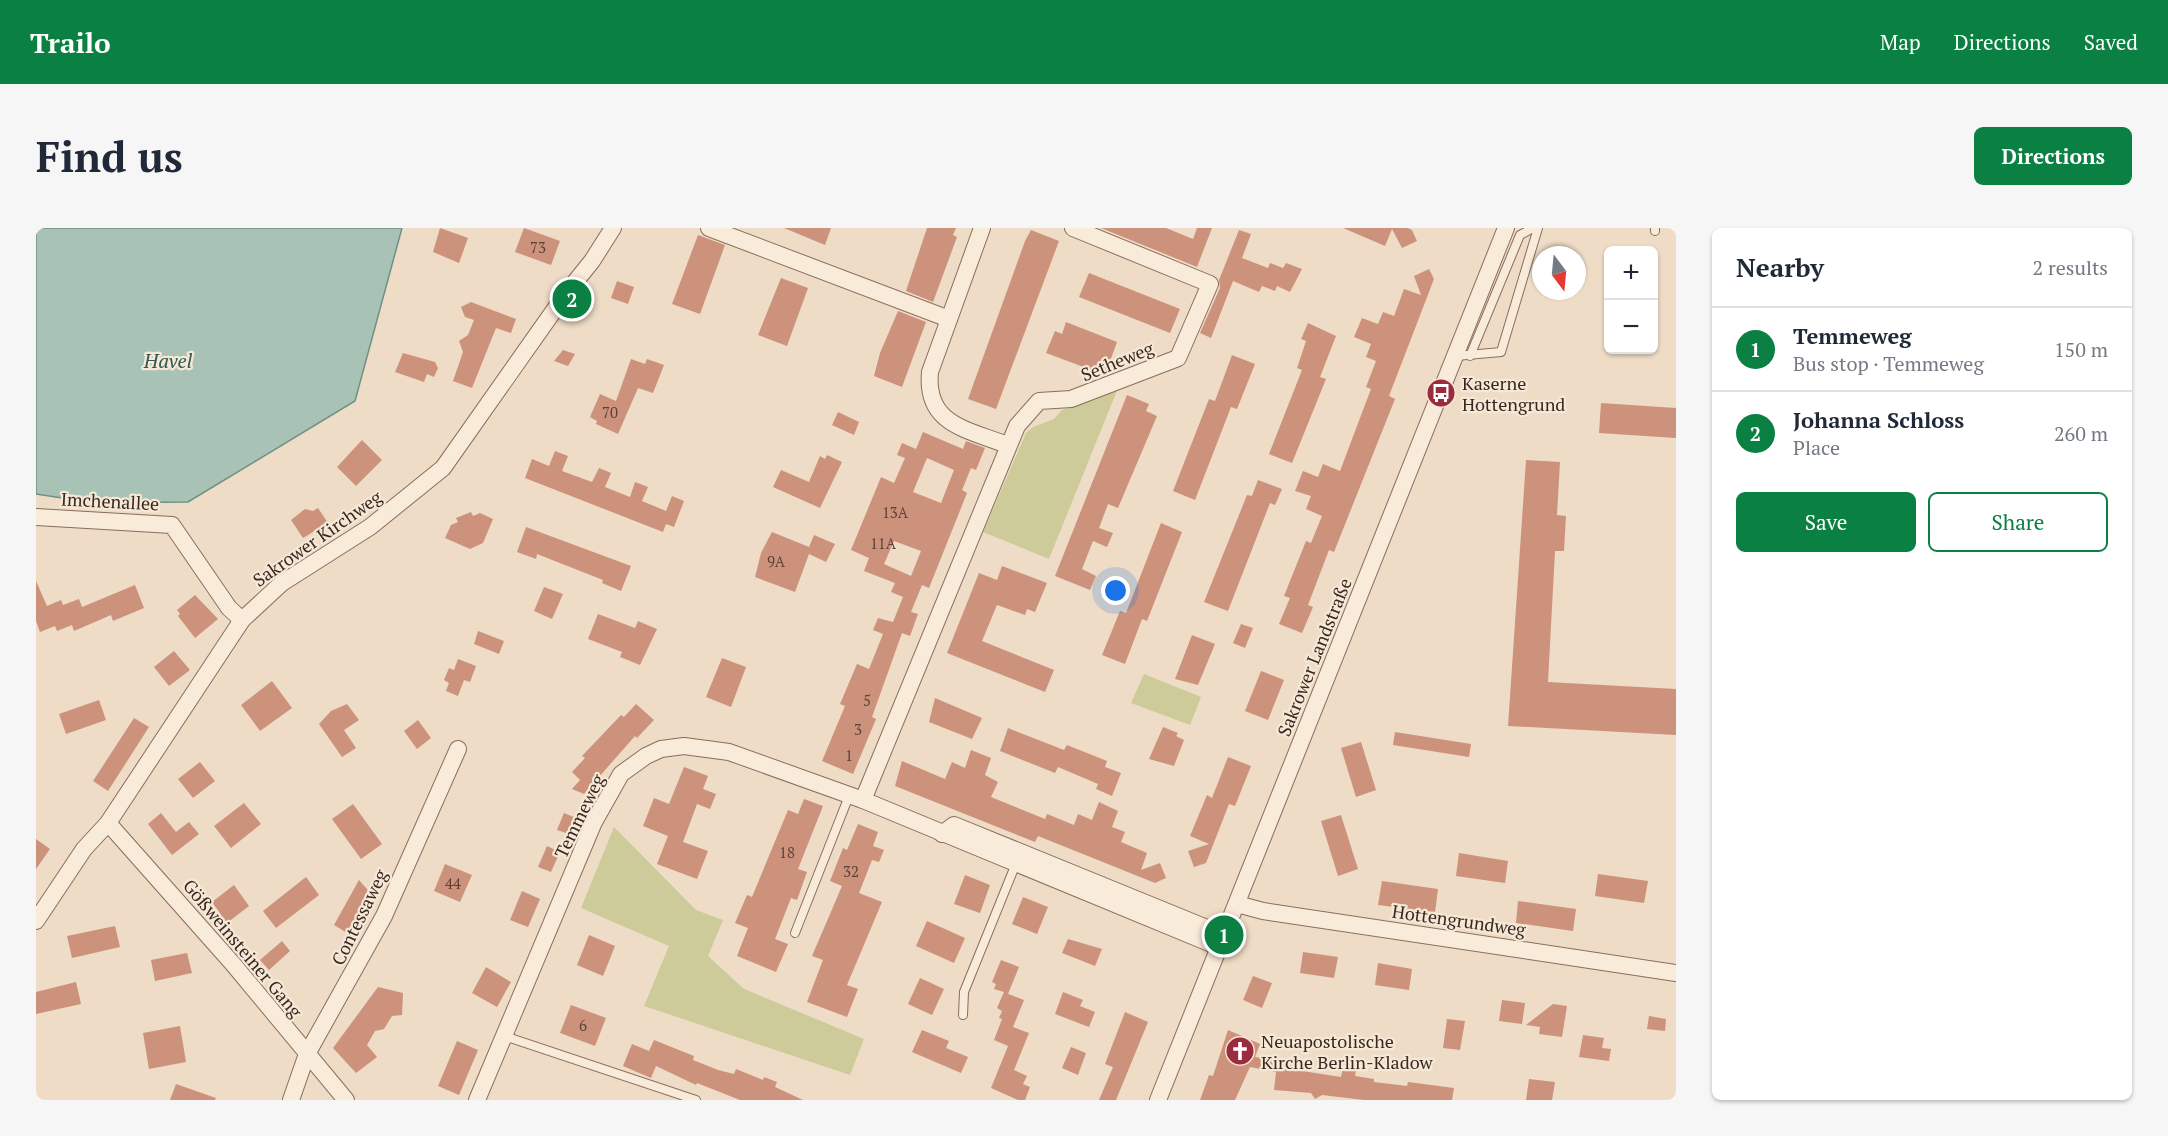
<!DOCTYPE html>
<meta charset="utf-8">
<style>
:root{--surface:#fff;--page:#f6f6f7;--text:#1f2937;--muted:#747a83;--line:#e0e1e3;--accent:#0b8043}
body{margin:0;font-family:"PT Serif",serif;background:var(--page);color:var(--text)}
.controls{position:absolute;right:18px;top:18px;display:grid;overflow:hidden;border-radius:9px;box-shadow:0 2px 4px #0004}
.controls button{width:54px;height:54px;display:grid;place-items:center;padding:0;border:0;border-bottom:2px solid var(--line);background:var(--surface);color:var(--text);font:30px sans-serif}
.compass{position:absolute;left:1496px;top:18px;width:54px;height:54px;border-radius:50%;background:var(--surface);box-shadow:0 2px 4px #0004;rotate:164deg}
.you{position:absolute;left:1080px;top:363px;width:21px;height:21px;margin:-15px;border:4px solid #fff;border-radius:50%;background:#1a73e8;box-shadow:0 0 0 9px #1a73e833}
.badge{display:grid;place-items:center;width:39px;height:39px;border-radius:50%;background:var(--accent);color:#fff;font-size:20px;font-weight:700}
.pin{position:absolute;translate:-50% -50%;border:3px solid #fff;box-shadow:0 2px 6px #0006}
.list{margin:0;padding:0;list-style:none}
h2{display:flex;justify-content:space-between;align-items:center;height:78px;margin:0;padding:0 24px;font-size:26px}
h2 small{font-size:20px;font-weight:400;color:var(--muted)}
.list li{display:grid;grid-template-columns:39px 1fr auto;gap:18px;align-items:center;box-sizing:border-box;height:84px;padding:0 24px;border-top:2px solid var(--line)}
.list b{display:block;font-size:22px;white-space:nowrap}
.list p{margin:0;font-size:20px;white-space:nowrap;color:var(--muted)}
.list em{font-size:20px;font-style:normal;color:var(--muted)}
.actions{display:flex;gap:12px;padding:18px 24px}
.actions a{flex:1;padding:14px 0;border:2px solid var(--accent);border-radius:9px;text-align:center;font-size:21px;color:var(--accent)}
.actions .main{background:var(--accent);color:#fff}
.map{position:relative;flex:none;width:1640px;height:872px;overflow:hidden;border-radius:9px}
header{display:flex;align-items:center;gap:36px;box-sizing:border-box;height:84px;padding:0 30px;background:var(--accent);color:#fff}
header strong{font-size:28px}
nav{display:flex;gap:33px;margin-inline-start:auto;font-size:21px}
.intro{display:flex;align-items:center;justify-content:space-between;box-sizing:border-box;height:144px;padding:0 36px}
h1{margin:0;font-size:42px}
.button{padding:15px 27px;border-radius:9px;background:var(--accent);color:#fff;font-size:21px;font-weight:700}
main{display:flex;gap:36px;padding:0 36px}
aside{flex:1;background:var(--surface);border-radius:9px;box-shadow:0 2px 4px #0004}
.map>svg:first-child{display:block}
</style>
<header>
<strong>Trailo</strong>
<nav><a>Map</a><a>Directions</a><a>Saved</a></nav>
</header>
<div class="intro"><h1>Find us</h1><a class="button">Directions</a></div>
<main>
<div class="map">
<svg width="1640" height="872" viewBox="0 0 1640 872">
<rect width="100%" height="100%" fill="#eedcc6"/>
<g fill="#cdcb9a">
<polygon points="1082,160 1013,331 947,304 990,205 997,199 1018,191 1026,182"/>
<polygon points="1108,446 1165,469 1154,497 1095,475"/>
<polygon points="578,599 660,682 687,692 672,728 708,761 828,811 814,847 608,778 633,718 545,680"/>
</g>
<polygon fill="#a8c2b6" stroke="#6e9183" stroke-width="1.5" points="0,0 366,0 319,173 152,274 59,275 0,266"/>
<g fill="#cc927c" fill-rule="evenodd">
<polygon points="404,0 432,10 423,35 397,24"/>
<polygon points="488,0 524,13 515,37 479,24"/>
<polygon points="748,0 795,0 789,17"/>
<polygon points="891,0 920,0 917,7 921,9 897,74 870,63"/>
<polygon points="1065,0 1130,0 1157,11 1161,0 1176,0 1161,39"/>
<polygon points="1307,0 1372,0 1376,2 1381,13 1366,20 1356,1 1349,18"/>
<polygon points="995,2 1023,13 960,181 932,171 989,13"/>
<polygon points="1203,2 1215,6 1206,30 1232,40 1234,35 1247,40 1250,35 1266,41 1254,64 1241,58 1239,63 1226,58 1223,64 1197,53 1175,110 1164,105 1184,60 1183,52"/>
<polygon points="662,7 689,17 664,86 636,76"/>
<polygon points="1393,41 1398,51 1353,168 1359,171 1298,324 1293,322 1272,377 1277,379 1266,405 1243,396 1254,370 1248,368 1270,313 1275,315 1286,288 1270,281 1275,268 1259,263 1267,243 1282,249 1287,236 1304,243 1335,161 1330,159 1340,133 1330,129 1335,116 1318,109 1326,90 1342,96 1347,84 1358,88 1368,61 1385,67 1378,48"/>
<polygon points="1053,45 1144,81 1134,105 1043,69"/>
<polygon points="745,50 772,60 751,118 722,107"/>
<polygon points="581,53 598,59 592,76 575,70"/>
<polygon points="435,74 480,91 475,105 460,100 436,160 417,153 427,124 423,113 432,107 438,92 429,89 425,79"/>
<polygon points="862,83 890,94 866,159 838,148 844,125"/>
<polygon points="1030,94 1081,114 1069,147 1010,125 1019,103 1026,106"/>
<polygon points="1272,95 1300,108 1284,149 1290,151 1256,235 1233,226 1266,142 1261,140 1270,113 1265,111"/>
<polygon points="527,122 539,126 532,138 518,133"/>
<polygon points="367,125 399,134 402,140 398,149 391,146 388,154 359,144"/>
<polygon points="1196,127 1219,136 1201,181 1195,179 1159,272 1137,263 1173,171 1179,173"/>
<polygon points="595,131 609,136 611,131 628,137 617,165 602,160 582,206 560,196 561,193 554,189 564,166 580,173"/>
<polygon points="1091,167 1113,176 1110,183 1121,188 1082,280 1072,276 1063,300 1077,305 1071,319 1057,313 1046,341 1060,348 1054,362 1019,348"/>
<polygon points="1565,175 1640,180 1640,210 1563,205"/>
<polygon points="802,184 823,194 818,207 796,197"/>
<path d="M887 204 927 221 930 213 949 220 940 242 935 240 926 262 931 265 893 360 886 357 875 384 882 386 874 408 866 405 836 489 840 491 817 546 786 533 809 478 804 476 821 436 833 441 847 406 837 402 842 390 857 394 867 369 855 364 859 355 828 343 833 330 815 322 845 249 858 255 869 230 861 227 866 215 880 221ZM891 230 918 242 905 275 877 264ZM858 313 885 323 875 348 848 336Z"/>
<polygon points="326,212 346,232 320,258 301,239"/>
<polygon points="519,223 532,228 526,243 556,254 563,240 575,245 569,259 594,269 599,254 612,259 606,273 630,283 636,268 648,273 638,299 630,296 627,304 489,250 496,231 513,238"/>
<polygon points="791,227 806,234 784,280 737,259 745,242 773,254 784,228 789,231"/>
<polygon points="1490,232 1524,234 1521,287 1530,288 1528,323 1519,323 1512,454 1640,461 1640,507 1472,498"/>
<polygon points="1222,252 1246,261 1239,277 1234,275 1192,383 1168,374 1211,267 1216,268"/>
<polygon points="282,280 292,295 267,310 255,292 269,281 277,283"/>
<polygon points="435,284 437,288 444,285 457,291 447,315 434,321 409,310 415,297 422,294 420,290"/>
<polygon points="1125,295 1146,304 1111,393 1106,391 1089,436 1066,427 1084,383 1090,385"/>
<polygon points="490,299 595,338 585,363 566,355 567,352 501,326 500,331 481,324"/>
<polygon points="736,304 773,319 778,307 799,316 790,334 773,326 759,364 719,349 725,325"/>
<polygon points="966,338 1011,355 999,384 991,381 989,387 961,377 946,413 1018,442 1009,464 911,425 943,345 961,352"/>
<polygon points="0,353 11,378 25,372 27,377 43,371 46,379 99,357 108,380 77,393 75,387 38,403 36,397 21,403 19,398 4,404 0,393"/>
<polygon points="508,359 527,366 516,391 498,383"/>
<polygon points="159,367 182,391 159,410 142,388 144,386 141,382"/>
<polygon points="562,386 599,400 602,393 621,401 604,437 584,429 586,424 552,411"/>
<polygon points="1205,396 1217,400 1209,420 1197,415"/>
<polygon points="442,403 468,413 463,426 438,416"/>
<polygon points="1156,407 1179,416 1162,457 1139,451"/>
<polygon points="138,423 154,442 133,458 118,439"/>
<polygon points="686,430 710,439 695,479 670,469"/>
<polygon points="422,431 440,438 434,454 428,452 422,468 410,463 413,455 408,452 413,440 418,442"/>
<polygon points="1225,443 1248,452 1232,492 1209,483"/>
<polygon points="236,453 256,480 224,503 205,477"/>
<polygon points="899,470 946,490 936,511 893,494"/>
<polygon points="63,472 70,492 30,506 23,486"/>
<polygon points="311,476 323,492 308,502 320,520 306,529 283,496 295,483"/>
<polygon points="600,476 618,492 601,510 599,508 548,566 536,561 544,552 536,544 549,530 546,528 585,487 588,489"/>
<polygon points="98,490 113,499 72,563 57,553"/>
<polygon points="382,492 395,510 381,521 368,503"/>
<polygon points="1127,499 1142,505 1140,508 1148,512 1138,538 1113,531"/>
<polygon points="972,500 1028,522 1031,517 1071,533 1069,539 1085,545 1076,568 1060,561 1062,556 1022,539 1019,545 964,523"/>
<polygon points="1359,504 1435,516 1433,529 1357,517"/>
<polygon points="1325,514 1340,562 1320,569 1305,520"/>
<polygon points="935,522 955,530 949,547 962,554 955,569 1009,591 1011,586 1038,597 1042,586 1056,592 1063,574 1082,583 1076,599 1089,604 1085,614 1111,625 1105,642 1124,635 1130,650 1119,655 1002,608 999,614 859,558 866,533 909,551 916,534 929,540"/>
<polygon points="1192,529 1215,538 1199,578 1193,576 1170,635 1158,639 1152,623 1173,616 1154,608 1171,567 1176,570"/>
<polygon points="164,534 179,553 157,570 142,551"/>
<polygon points="648,539 672,548 667,561 680,566 674,581 661,576 647,614 672,623 661,651 621,636 632,608 607,598 618,570 633,576"/>
<polygon points="768,571 787,578 762,641 771,644 761,672 755,670 739,711 752,716 740,744 701,728 712,700 699,695 711,667 716,669 752,582 762,586"/>
<polygon points="208,575 225,596 195,620 178,598"/>
<polygon points="317,576 346,616 325,631 296,591"/>
<polygon points="125,585 140,604 153,594 163,606 136,627 112,596"/>
<polygon points="528,585 540,590 533,606 521,602"/>
<polygon points="1305,587 1322,641 1302,648 1285,593"/>
<polygon points="822,596 842,604 837,618 848,622 843,634 836,632 823,665 846,674 811,757 822,761 811,789 771,774 787,732 776,728 806,658 794,653 807,620 811,622"/>
<polygon points="0,611 14,621 0,641"/>
<polygon points="511,618 524,624 515,644 502,639"/>
<polygon points="1423,625 1472,633 1469,655 1420,648"/>
<polygon points="409,636 436,647 424,674 398,663"/>
<polygon points="1562,646 1612,653 1608,675 1559,668"/>
<polygon points="929,647 954,657 944,685 918,676"/>
<polygon points="270,649 283,667 240,700 227,683"/>
<polygon points="323,652 338,669 316,708 298,697"/>
<polygon points="1346,653 1402,661 1399,684 1342,677"/>
<polygon points="198,657 213,678 191,695 176,674"/>
<polygon points="486,663 504,671 492,699 474,692"/>
<polygon points="987,669 1012,679 1001,706 976,696"/>
<polygon points="1482,673 1540,681 1537,703 1480,695"/>
<polygon points="891,693 929,710 918,735 880,718"/>
<polygon points="79,698 84,719 36,730 31,708"/>
<polygon points="553,707 579,718 567,748 541,737"/>
<polygon points="1032,711 1066,721 1059,738 1026,725"/>
<polygon points="246,713 254,723 233,742 224,732"/>
<polygon points="1267,724 1302,729 1298,750 1264,745"/>
<polygon points="151,725 156,745 119,753 115,732"/>
<polygon points="965,732 983,739 972,766 970,765 988,772 977,799 993,805 978,842 991,848 987,856 994,859 989,872 982,872 955,860 972,818 958,812 966,791 963,790 966,783 961,780 968,764 958,761 960,756 956,754"/>
<polygon points="1342,735 1376,741 1373,762 1339,757"/>
<polygon points="450,739 475,754 461,779 436,765"/>
<polygon points="1217,748 1236,755 1226,780 1207,772"/>
<polygon points="884,750 908,761 896,787 872,776"/>
<polygon points="40,754 45,776 0,786 0,764"/>
<polygon points="342,759 367,765 366,787 356,788 348,801 339,803 331,817 341,829 320,845 297,820"/>
<polygon points="1027,764 1047,772 1044,778 1059,784 1053,799 1019,786"/>
<polygon points="1466,772 1489,775 1486,796 1463,793"/>
<polygon points="1517,776 1531,778 1526,809 1503,806 1504,799 1490,797"/>
<polygon points="535,777 570,790 559,818 524,805"/>
<polygon points="1089,784 1112,794 1080,872 1063,872 1077,839 1069,836"/>
<polygon points="1613,788 1630,791 1629,803 1611,801"/>
<polygon points="1411,791 1429,793 1424,822 1407,820"/>
<polygon points="144,798 150,834 113,841 107,805"/>
<polygon points="886,802 913,813 910,820 932,829 925,845 876,824"/>
<polygon points="1192,802 1224,816 1219,829 1261,835 1260,842 1305,849 1307,839 1320,841 1319,848 1338,851 1338,854 1371,858 1372,854 1418,860 1416,872 1328,872 1286,867 1279,871 1275,865 1238,862 1240,844 1214,839 1199,872 1164,872 1173,847 1177,848"/>
<polygon points="1547,807 1568,810 1566,820 1575,821 1573,833 1543,829"/>
<polygon points="618,812 658,828 657,832 682,842 698,846 700,841 727,852 728,849 741,854 739,859 767,872 704,872 661,855 660,857 620,838 615,850 587,838 596,816 613,823"/>
<polygon points="421,813 442,822 423,867 402,858"/>
<polygon points="1035,819 1050,825 1042,847 1026,840"/>
<polygon points="1493,851 1519,854 1516,872 1490,872"/>
<polygon points="140,856 180,870 179,872 134,872"/>
</g>
<g fill="none" stroke-linecap="round" stroke-linejoin="round">
<g stroke="#8a6d5c" stroke-width="10">
<g id="lane">
<polyline points="1619,3 1619,0"/>
<polyline points="1420,128 1465,124 1502,0"/>
<polyline points="1434,128 1484,7 1497,0"/>
<polyline points="759,705 813,568"/>
<polyline points="927,787 928,764 981,633"/>
<polyline points="468,808 660,872"/>
</g>
</g>
<g stroke="#8a6d5c" stroke-width="18">
<g id="street">
<polyline points="673,0 913,91"/>
<path d="M946 0 894 144C889 197 931 201 971 217"/>
<polyline points="0,289 136,297 193,380 206,392"/>
<polyline points="827,572 981,198 1003,173 1035,171 1142,130 1174,56 1037,0"/>
<polyline points="72,595 197,736 310,872"/>
<polyline points="906,606 918,597 1188,707"/>
<polyline points="1201,676 1227,683 1640,745"/>
<polyline points="0,693 48,621 72,595 206,392 246,355 334,299 407,240 531,64 556,33 577,0"/>
<polyline points="255,872 271,826 348,688 422,521"/>
<polyline points="441,872 558,594 585,546 610,528 625,521 648,518 693,524 827,572 1183,719"/>
<polyline points="1122,872 1470,0"/>
</g>
</g>
<use href="#lane" stroke="#f9ebda" stroke-width="8"/>
<use href="#street" stroke="#f9ebda" stroke-width="16"/>
</g>
<defs>
<g id="bus-disc" transform="scale(1.5)"><circle r="9.5" fill="#992c3d" stroke="#f6e8d6"/><path d="M-5-6H5V4H4V6H2V4H-2V6H-4V4H-5ZM-3.5-4V0h7V-4ZM-3.5 1.2v1.5H-2V1.2ZM2 1.2v1.5H3.5V1.2Z" fill="#fff"/></g>
<g id="church-disc" transform="scale(1.5)"><circle r="9.5" fill="#992c3d" stroke="#f6e8d6"/><path d="M-1.2-6h2.4v3.5h3.3v2.4h-3.3V6h-2.4V-.1h-3.3v-2.4h3.3Z" fill="#fff"/></g>
</defs>
<g fill-rule="evenodd">
<use href="#bus-disc" x="1405" y="165"/>
<use href="#church-disc" x="1204" y="823"/>
</g>
<g text-anchor="middle" dominant-baseline="central" stroke-width="4.5" stroke-linejoin="round" paint-order="stroke">
<g font-size="15" fill="#5e4237">
<text x="502" y="19">73</text>
<text x="574" y="184">70</text>
<text x="859" y="284">13A</text>
<text x="847" y="315">11A</text>
<text x="740" y="333">9A</text>
<text x="831" y="472">5</text>
<text x="822" y="501">3</text>
<text x="813" y="527">1</text>
<text x="751" y="624">18</text>
<text x="815" y="643">32</text>
<text x="417" y="655">44</text>
<text x="547" y="797">6</text>
</g>
<g font-size="18" fill="#3a2820" stroke="#f6e8d6">
<text transform="translate(1081 133) rotate(-22)">Setheweg</text>
<text transform="translate(74 273) rotate(3)">Imchenallee</text>
<text transform="translate(281 310) rotate(-35)">Sakrower Kirchweg</text>
<text transform="translate(1278 429) rotate(-68)">Sakrower Landstraße</text>
<text transform="translate(543 588) rotate(-64)">Temmeweg</text>
<text transform="translate(323 689) rotate(-64)">Contessaweg</text>
<text transform="translate(1423 692) rotate(8)">Hottengrundweg</text>
<text transform="translate(207 720) rotate(50)">Gößweinsteiner Gang</text>
</g>
<g font-size="18" fill="#3a2820" stroke="#f6e8d6" text-anchor="start">
<text x="1426" y="155">Kaserne<tspan x="1426" dy="21">Hottengrund</tspan></text>
<text x="1225" y="813">Neuapostolische<tspan x="1225" dy="21">Kirche Berlin-Kladow</tspan></text>
</g>
<g font-size="20" font-style="italic" fill="#2f5a51" stroke="#f6e8d6">
<text x="132" y="132">Havel</text>
</g>
</g>
</svg>
<div class="controls">
<button>+</button>
<button>−</button>
</div>
<svg class="compass" viewBox="-18 -18 36 36"><path d="M0-13l5 13h-10z" fill="#e53935"/><path d="M0 13l5-13h-10z" fill="#747a83"/></svg>
<div class="you"></div>
<div class="pin badge" style="left:1188px;top:707px">1</div>
<div class="pin badge" style="left:536px;top:71px">2</div>
</div>
<aside>
<h2>Nearby<small>2 results</small></h2>
<ul class="list">
<li><span class="badge">1</span><div><b>Temmeweg</b><p>Bus stop · Temmeweg</p></div><em>150 m</em></li>
<li><span class="badge">2</span><div><b>Johanna Schloss</b><p>Place</p></div><em>260 m</em></li>
</ul>
<div class="actions"><a class="main">Save</a><a>Share</a></div>
</aside>
</main>
